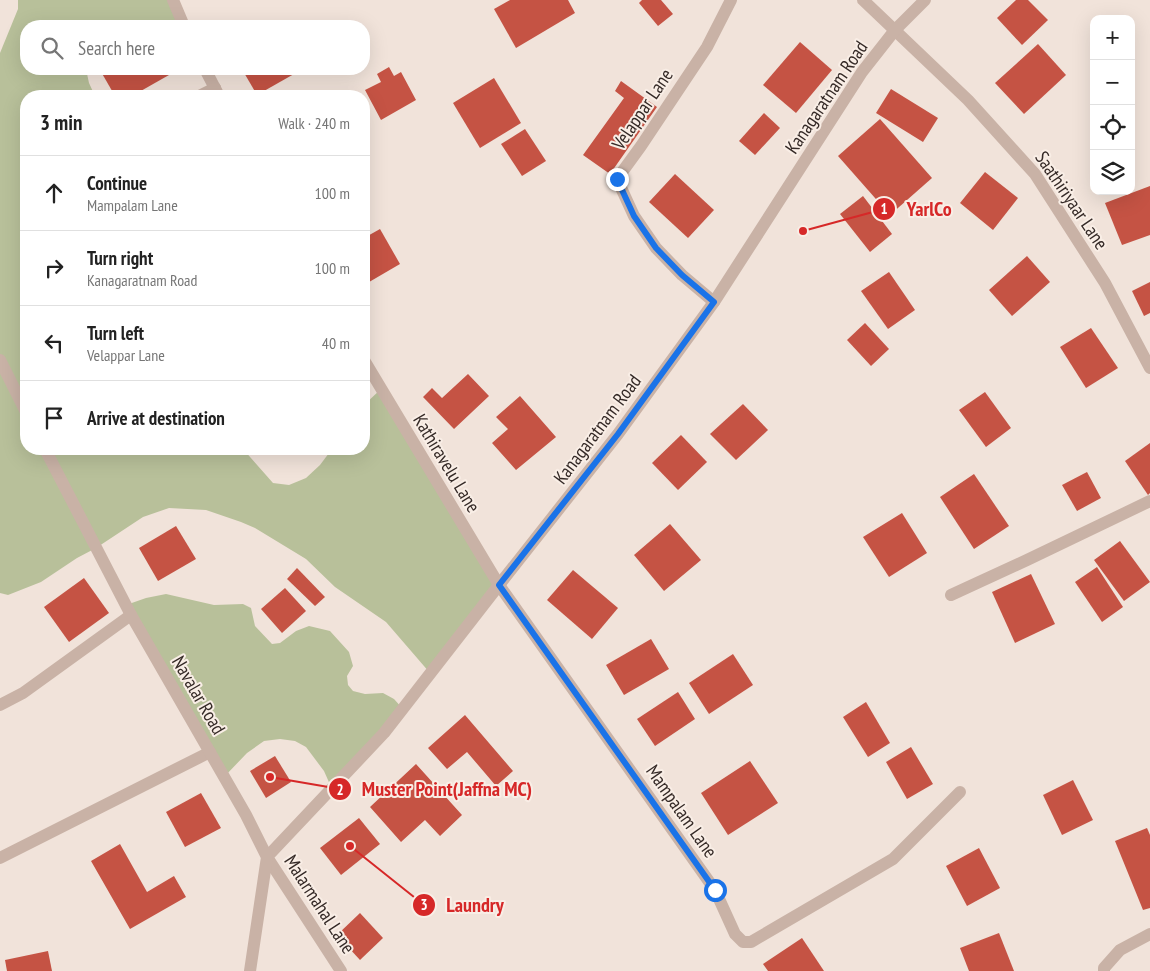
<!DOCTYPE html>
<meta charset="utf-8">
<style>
:root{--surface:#fff;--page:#f6f6f6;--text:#222;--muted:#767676;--line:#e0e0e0}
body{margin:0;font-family:"PT Sans Narrow",sans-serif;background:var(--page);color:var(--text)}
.controls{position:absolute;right:15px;top:15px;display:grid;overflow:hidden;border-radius:10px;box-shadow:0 5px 20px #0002}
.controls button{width:45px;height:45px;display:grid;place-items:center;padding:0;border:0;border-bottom:1px solid var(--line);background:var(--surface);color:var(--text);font:25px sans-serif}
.stop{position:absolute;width:15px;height:15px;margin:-11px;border:4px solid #1a73e8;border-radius:50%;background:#fff}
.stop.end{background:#1a73e8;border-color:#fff;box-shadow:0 1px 5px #0008}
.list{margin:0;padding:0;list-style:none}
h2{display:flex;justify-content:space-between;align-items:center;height:65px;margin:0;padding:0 20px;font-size:21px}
h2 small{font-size:16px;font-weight:400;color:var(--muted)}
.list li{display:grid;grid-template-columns:32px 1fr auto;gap:15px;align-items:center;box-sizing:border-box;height:75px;padding:0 20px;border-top:1px solid var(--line)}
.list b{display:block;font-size:19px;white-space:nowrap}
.list p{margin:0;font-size:16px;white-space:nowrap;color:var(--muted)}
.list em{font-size:16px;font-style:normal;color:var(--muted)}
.icon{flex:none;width:28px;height:28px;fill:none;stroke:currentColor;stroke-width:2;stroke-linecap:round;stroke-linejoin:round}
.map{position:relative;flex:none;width:1150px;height:971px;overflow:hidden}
.search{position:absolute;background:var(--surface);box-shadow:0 5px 20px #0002;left:20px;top:20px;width:350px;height:55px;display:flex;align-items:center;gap:12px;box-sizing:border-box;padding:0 18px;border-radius:20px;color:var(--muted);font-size:19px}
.panel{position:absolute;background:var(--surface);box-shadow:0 5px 20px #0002;left:20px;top:90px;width:350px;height:365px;border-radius:20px}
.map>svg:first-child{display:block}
</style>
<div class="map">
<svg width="1150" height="971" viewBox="0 0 1150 971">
<rect width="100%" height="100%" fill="#f1e3da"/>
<g fill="#b8c09a">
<polygon points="18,0 173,0 181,19 164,26 26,26 26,69 86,69 89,83 95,96 26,96 26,449 243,449 273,483 289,485 306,478 320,465 332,449 364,449 364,405 381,389 499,585 430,673 386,622 335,587 306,559 255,528 241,522 206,510 169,508 143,517 96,548 77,558 41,582 8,595 0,593 0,53 18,9"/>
<polygon points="166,594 214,605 243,604 251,608 255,626 272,644 280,643 296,631 309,626 330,631 349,652 353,666 347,676 348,685 353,691 365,694 383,693 394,699 403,709 332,789 324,771 306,747 295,741 280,739 264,741 247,753 224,777 126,605 146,598"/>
</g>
<g fill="#c55344">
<polygon points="510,0 568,0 575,13 516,48 494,9"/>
<polygon points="642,0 661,0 673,14 658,26 639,3"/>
<polygon points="1016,0 1028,0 1048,20 1022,45 997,18"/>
<polygon points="800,42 832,70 796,113 763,85"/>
<polygon points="1038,44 1066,75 1024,114 995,83"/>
<polygon points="389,67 394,76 401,72 416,100 381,120 365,90 381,82 377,74"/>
<polygon points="102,69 165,69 169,75 132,96 115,96 100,70"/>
<polygon points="247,69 291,69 294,74 257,95 243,71"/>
<polygon points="494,78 521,123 480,148 453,103"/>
<polygon points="621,81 657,107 610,174 583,155 624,98 615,91"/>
<polygon points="891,89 938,118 923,142 876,113"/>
<polygon points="764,113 780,128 755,155 739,141"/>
<polygon points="880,119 932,178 890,215 838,156"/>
<polygon points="525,129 546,161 522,176 501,144"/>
<polygon points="985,172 1018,198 993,230 960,203"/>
<polygon points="675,174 714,210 688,238 649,202"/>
<polygon points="1150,186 1150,235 1122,245 1105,203"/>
<polygon points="863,196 892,234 870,252 840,214"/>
<polygon points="380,229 400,264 364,285 364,238"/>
<polygon points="1027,256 1050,282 1012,316 989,290"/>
<polygon points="889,272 915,310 888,329 861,291"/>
<polygon points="1150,282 1150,313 1144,316 1132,291"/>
<polygon points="865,323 889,349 871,366 847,340"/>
<polygon points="1091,328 1118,368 1086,388 1060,347"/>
<polygon points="468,374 489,396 454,429 423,397 432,388 442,398"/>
<polygon points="985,392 1011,428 986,447 959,410"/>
<polygon points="520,396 556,437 516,470 492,443 508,429 496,417"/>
<polygon points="743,404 768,430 736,460 710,434"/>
<polygon points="681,435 707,462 678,490 652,463"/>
<polygon points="1150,443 1150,493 1148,495 1125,461"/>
<polygon points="1087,472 1101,498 1077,511 1062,485"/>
<polygon points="974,474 1009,526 974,549 940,497"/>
<polygon points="902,513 927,553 889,577 863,537"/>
<polygon points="670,524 701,560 664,591 634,555"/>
<polygon points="176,526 196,559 158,581 139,548"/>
<polygon points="1120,541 1150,582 1124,601 1094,560"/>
<polygon points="1097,567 1123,607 1102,622 1075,582"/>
<polygon points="297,568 325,597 315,606 287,579"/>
<polygon points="573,570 618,608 592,639 547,600"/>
<polygon points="1031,574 1055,624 1015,643 992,592"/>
<polygon points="84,578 109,613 69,642 44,607"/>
<polygon points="285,588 306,611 282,633 261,609"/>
<polygon points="651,639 669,669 624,695 606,665"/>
<polygon points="733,654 753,685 709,714 689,683"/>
<polygon points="678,692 695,719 655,746 637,719"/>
<polygon points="866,702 890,743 868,757 843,717"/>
<polygon points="465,715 513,771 496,786 467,752 447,769 428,748"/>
<polygon points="911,747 933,784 907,799 886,762"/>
<polygon points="275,756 291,782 266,798 250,771"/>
<polygon points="750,761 778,803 728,835 701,793"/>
<polygon points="416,764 462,815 440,836 425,820 401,842 370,807"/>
<polygon points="1073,780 1093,820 1062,835 1043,795"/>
<polygon points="201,793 221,828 185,847 166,812"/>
<polygon points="359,818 380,844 341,875 320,848"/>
<polygon points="1147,828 1150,835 1150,908 1143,910 1115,841"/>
<polygon points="120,844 147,892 174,876 186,897 130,929 91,861"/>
<polygon points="979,848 1000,888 967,906 946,866"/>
<polygon points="360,913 383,938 360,960 337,935"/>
<polygon points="999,933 1014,971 969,971 960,948"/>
<polygon points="802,938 824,971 768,971 763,964"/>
<polygon points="48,951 52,971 7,971 5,960"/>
</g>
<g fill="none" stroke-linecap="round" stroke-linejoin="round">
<g stroke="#c9b2a6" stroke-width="12">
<polyline points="173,0 184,26"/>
<polyline points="863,0 968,100 1035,174 1105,283 1150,368"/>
<polyline points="205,69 219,96"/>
<polyline points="199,96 215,88"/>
<polyline points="714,302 682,275 656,248 634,216 617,179 641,146 707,47 731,0"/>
<polyline points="364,360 499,585 715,890 735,934 743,942 751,942 893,859 960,792"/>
<polyline points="951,595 1027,560 1150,501"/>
<polyline points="0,705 23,693 131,615"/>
<polyline points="0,858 210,752"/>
<polyline points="341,971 267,857 384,733 499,585 618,434 714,302 862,72 895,30 925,0"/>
<polyline points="1104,971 1104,968 1120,950 1150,934"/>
</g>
<g stroke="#c9b2a6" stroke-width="12">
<polyline points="0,360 26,412"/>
<polyline points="45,449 131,615 246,815 267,857 250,971"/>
</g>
</g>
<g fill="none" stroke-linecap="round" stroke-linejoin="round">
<polyline stroke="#1a73e8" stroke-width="6" points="617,179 634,216 656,248 682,275 714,302 618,434 499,585 715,890"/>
</g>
<g text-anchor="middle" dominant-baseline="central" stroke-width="4" stroke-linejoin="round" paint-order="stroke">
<g font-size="19" fill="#352a27" stroke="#f9eee6">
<text transform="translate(826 97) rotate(-56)">Kanagaratnam Road</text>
<text transform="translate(642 109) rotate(-56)">Velappar Lane</text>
<text transform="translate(1072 200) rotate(56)">Saathiriyaar Lane</text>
<text transform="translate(597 429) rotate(-53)">Kanagaratnam Road</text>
<text transform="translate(447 463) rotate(59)">Kathiravelu Lane</text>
<text transform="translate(199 695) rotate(60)">Navalar Road</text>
<text transform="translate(682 811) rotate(55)">Mampalam Lane</text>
<text transform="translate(320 904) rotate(57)">Malarmahal Lane</text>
</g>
</g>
<path fill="none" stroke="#d62828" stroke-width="2" d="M803 231L884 209M270 777L340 789M350 846L424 905"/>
<g fill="#d62828" stroke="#f9eee6" stroke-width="2">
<circle cx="803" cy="231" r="5"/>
<circle cx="270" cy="777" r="5"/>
<circle cx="350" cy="846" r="5"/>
<circle cx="884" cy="209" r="12"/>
<circle cx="340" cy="789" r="12"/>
<circle cx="424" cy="905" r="12"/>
</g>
<g font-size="15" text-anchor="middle" font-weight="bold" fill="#fff">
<text x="884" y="214">1</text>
<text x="340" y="795">2</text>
<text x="424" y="910">3</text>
</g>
<g font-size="20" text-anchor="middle" font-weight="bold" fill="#d62828" stroke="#f9eee6" stroke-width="4" stroke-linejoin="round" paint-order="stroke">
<text x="929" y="216">YarlCo</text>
<text x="447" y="796">Muster Point(Jaffna MC)</text>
<text x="475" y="912">Laundry</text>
</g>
</svg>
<div class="controls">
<button>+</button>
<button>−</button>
<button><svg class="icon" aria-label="locate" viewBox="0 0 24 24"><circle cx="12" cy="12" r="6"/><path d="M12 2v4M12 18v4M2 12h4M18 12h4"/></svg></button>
<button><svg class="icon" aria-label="layers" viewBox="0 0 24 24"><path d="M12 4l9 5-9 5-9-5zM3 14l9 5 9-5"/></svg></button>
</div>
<div class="stop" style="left:715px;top:890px"></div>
<div class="stop end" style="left:617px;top:179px"></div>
<div class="search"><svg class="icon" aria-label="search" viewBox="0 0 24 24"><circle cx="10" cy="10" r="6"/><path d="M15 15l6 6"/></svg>Search here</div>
<section class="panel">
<h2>3 min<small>Walk · 240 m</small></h2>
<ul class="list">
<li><svg class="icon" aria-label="ahead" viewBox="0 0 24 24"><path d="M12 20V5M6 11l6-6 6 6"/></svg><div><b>Continue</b><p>Mampalam Lane</p></div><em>100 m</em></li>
<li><svg class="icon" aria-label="right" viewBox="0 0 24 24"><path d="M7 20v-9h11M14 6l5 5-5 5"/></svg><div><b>Turn right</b><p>Kanagaratnam Road</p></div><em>100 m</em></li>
<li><svg class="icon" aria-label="left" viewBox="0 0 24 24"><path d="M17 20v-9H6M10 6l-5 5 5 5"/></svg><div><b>Turn left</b><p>Velappar Lane</p></div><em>40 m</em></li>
<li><svg class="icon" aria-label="arrive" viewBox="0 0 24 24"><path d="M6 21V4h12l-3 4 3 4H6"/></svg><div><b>Arrive at destination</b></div></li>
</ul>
</section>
</div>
